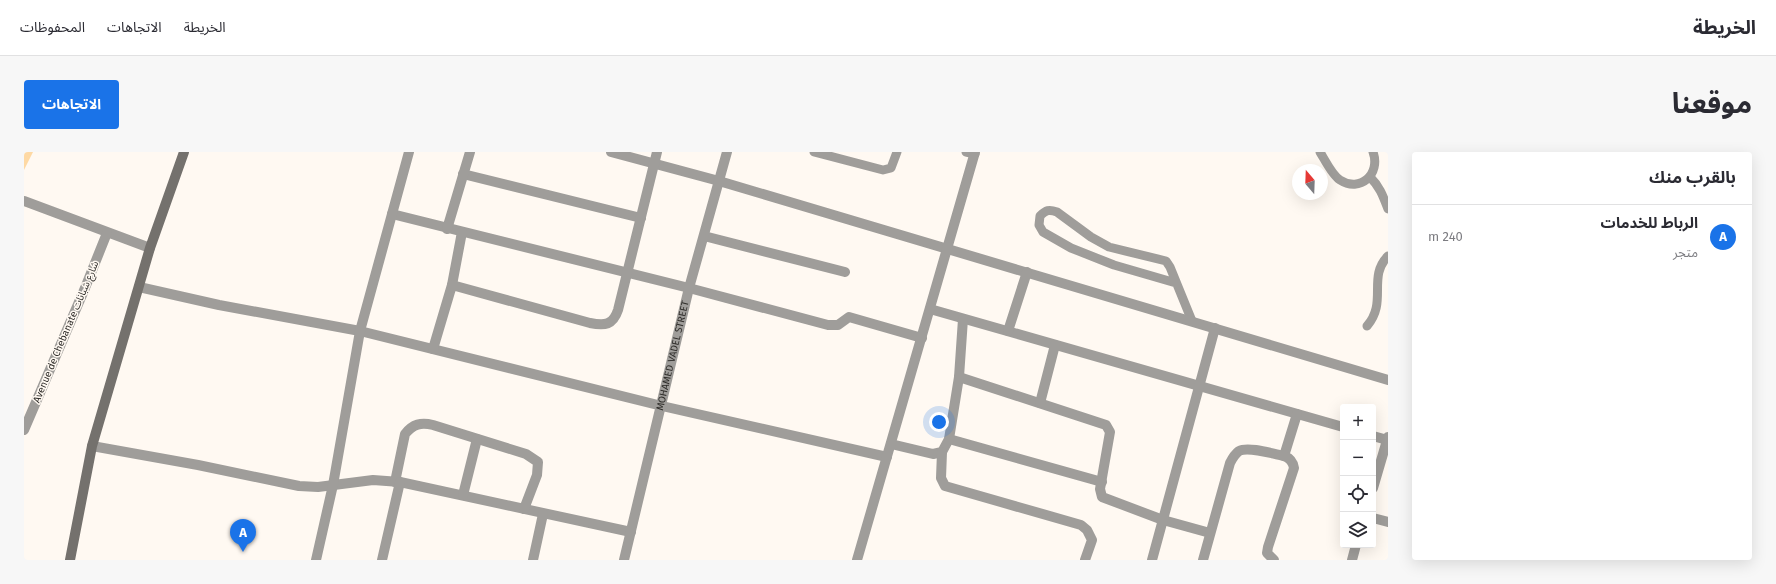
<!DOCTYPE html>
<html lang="ar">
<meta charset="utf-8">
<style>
:root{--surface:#fff;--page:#f7f7f7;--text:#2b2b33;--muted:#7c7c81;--line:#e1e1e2;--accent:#1a73e8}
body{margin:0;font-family:"Fira Sans","Noto Sans Arabic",sans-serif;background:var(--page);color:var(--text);direction:rtl}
.controls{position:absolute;right:12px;bottom:12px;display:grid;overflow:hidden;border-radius:4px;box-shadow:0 4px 16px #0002}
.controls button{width:36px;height:36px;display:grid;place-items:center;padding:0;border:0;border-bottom:1px solid var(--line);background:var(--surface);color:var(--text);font:20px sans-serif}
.compass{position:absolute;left:1268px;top:12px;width:36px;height:36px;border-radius:50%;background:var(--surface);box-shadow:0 4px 16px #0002;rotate:341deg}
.you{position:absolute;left:915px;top:270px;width:14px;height:14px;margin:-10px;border:3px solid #fff;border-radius:50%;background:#1a73e8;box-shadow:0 0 0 6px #1a73e833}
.badge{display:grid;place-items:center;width:26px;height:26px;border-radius:50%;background:var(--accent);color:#fff;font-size:13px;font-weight:700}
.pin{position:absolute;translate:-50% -33px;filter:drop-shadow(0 1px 2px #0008)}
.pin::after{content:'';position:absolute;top:21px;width:14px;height:12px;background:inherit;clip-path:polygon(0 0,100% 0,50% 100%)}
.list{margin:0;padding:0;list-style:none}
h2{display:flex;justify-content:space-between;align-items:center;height:52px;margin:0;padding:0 16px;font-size:17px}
h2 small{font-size:13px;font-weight:400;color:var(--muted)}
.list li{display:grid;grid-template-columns:26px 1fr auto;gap:12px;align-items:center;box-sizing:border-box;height:64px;padding:0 16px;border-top:1px solid var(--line)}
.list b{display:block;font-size:15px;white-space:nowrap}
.list p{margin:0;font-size:13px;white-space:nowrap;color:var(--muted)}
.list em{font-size:13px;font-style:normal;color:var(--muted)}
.icon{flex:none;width:22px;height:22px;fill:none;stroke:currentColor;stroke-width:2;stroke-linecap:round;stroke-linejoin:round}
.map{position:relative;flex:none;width:1364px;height:408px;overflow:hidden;direction:ltr;border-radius:4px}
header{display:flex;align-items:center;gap:24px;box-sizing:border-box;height:56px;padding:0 20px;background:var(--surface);border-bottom:1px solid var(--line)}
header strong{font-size:19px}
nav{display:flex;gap:22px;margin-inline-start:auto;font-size:14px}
.intro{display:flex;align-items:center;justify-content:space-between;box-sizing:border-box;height:96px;padding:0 24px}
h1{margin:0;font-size:28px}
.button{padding:10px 18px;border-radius:4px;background:var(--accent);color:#fff;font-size:14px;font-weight:700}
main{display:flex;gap:24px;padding:0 24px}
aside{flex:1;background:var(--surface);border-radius:4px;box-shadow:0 4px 16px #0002}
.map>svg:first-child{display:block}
</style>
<header>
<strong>الخريطة</strong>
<nav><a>الخريطة</a><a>الاتجاهات</a><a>المحفوظات</a></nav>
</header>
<div class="intro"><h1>موقعنا</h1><a class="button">الاتجاهات</a></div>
<main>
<aside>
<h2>بالقرب منك<small></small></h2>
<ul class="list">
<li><span class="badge">A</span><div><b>الرباط للخدمات</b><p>متجر</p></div><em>240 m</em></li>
</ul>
</aside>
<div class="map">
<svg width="1364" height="408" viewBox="0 0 1364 408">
<rect width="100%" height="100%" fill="#fff9f2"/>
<polygon fill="#fed9a4" points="0,0 9,0 0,18"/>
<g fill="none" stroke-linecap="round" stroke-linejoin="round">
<g stroke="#9f9d9a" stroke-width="9">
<polyline points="790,0 859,18 867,16 873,0"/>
<polyline points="942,0 951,2"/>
<path d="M1296 0C1301 8 1308 23 1316 28 1336 41 1357 22 1349 0"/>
<path d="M1346 25C1356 35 1359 44 1364 57"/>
<path d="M1152 131 1090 113 1047 96 1019 80 1015 73 1016 64C1022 58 1025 57 1033 60L1067 85 1085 95 1142 109 1146 115 1168 169"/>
<path d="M1343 174C1364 150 1343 125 1364 104"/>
</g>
<g stroke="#9f9d9a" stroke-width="10">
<polyline points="587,0 695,29 1364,228"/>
<polyline points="439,22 617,66"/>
<polyline points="0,49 126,96"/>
<polyline points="368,62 665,136 804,173 814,173 825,165 898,186"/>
<polyline points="423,77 446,0"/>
<polyline points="680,84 821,120"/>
<polyline points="428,133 438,80"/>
<polyline points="115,135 195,153 336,179 638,254 863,305"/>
<polyline points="906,157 1319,275"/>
<polyline points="984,179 1003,120"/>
<path d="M409 197 428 133 566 171C581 174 589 173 594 158L633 0"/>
<polyline points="935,225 1082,273 1086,280 1076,337 1078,345 1139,368 1186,381"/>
<polyline points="1016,251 1031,193"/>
<polyline points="0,278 61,136 83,81"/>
<polyline points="1349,284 1363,288"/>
<polyline points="925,287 1078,330"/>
<polyline points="867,292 909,302 918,300 925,287 935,225 939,167"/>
<polyline points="68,294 174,313 275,334 294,335 349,328 376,330 607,380"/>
<polyline points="918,300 917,326 921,334 1057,373 1063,378 1068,388 1061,408"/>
<polyline points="1260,304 1273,262"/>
<path d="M371 330 381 282C389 272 397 270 409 273L502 302 514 310 513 323 500 357"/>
<polyline points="1349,336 1364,285"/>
<polyline points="439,343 453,287"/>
<polyline points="1349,366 1364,370"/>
<polyline points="292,408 309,333 336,179 385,0"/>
<polyline points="358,408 376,330"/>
<polyline points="509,408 519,362"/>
<path id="s1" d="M600 408 665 136 703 0"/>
<polyline points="833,408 951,0"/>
<polyline points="1128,408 1191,176"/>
<path d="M1179 408 1206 311C1208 307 1211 302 1215 299 1224 294 1250 302 1260 304 1266 306 1269 310 1270 316L1244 395 1243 401 1250 408"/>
<polyline points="1328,408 1332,393"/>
</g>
<polyline stroke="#74716d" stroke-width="10" points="46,408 68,294 126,96 160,0"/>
</g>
<g text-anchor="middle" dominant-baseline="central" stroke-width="3" stroke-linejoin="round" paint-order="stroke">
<g font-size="10" fill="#2e2c29" stroke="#fff9f2">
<text transform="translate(42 180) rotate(-67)">Avenue de Chebanate شارع شبانات</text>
<text stroke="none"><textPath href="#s1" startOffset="210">MOHAMED VADEL STREET</textPath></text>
</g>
</g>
</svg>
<div class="controls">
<button>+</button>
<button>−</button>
<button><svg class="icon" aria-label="locate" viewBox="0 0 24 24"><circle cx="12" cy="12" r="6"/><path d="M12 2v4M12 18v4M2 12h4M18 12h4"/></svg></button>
<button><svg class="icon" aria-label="layers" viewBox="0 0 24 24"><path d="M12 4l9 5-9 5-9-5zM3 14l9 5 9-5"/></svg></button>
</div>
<svg class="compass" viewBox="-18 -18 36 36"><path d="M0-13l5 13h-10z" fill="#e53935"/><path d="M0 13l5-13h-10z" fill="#7c7c81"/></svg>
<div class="you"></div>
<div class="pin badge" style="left:219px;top:400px">A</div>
</div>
</main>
